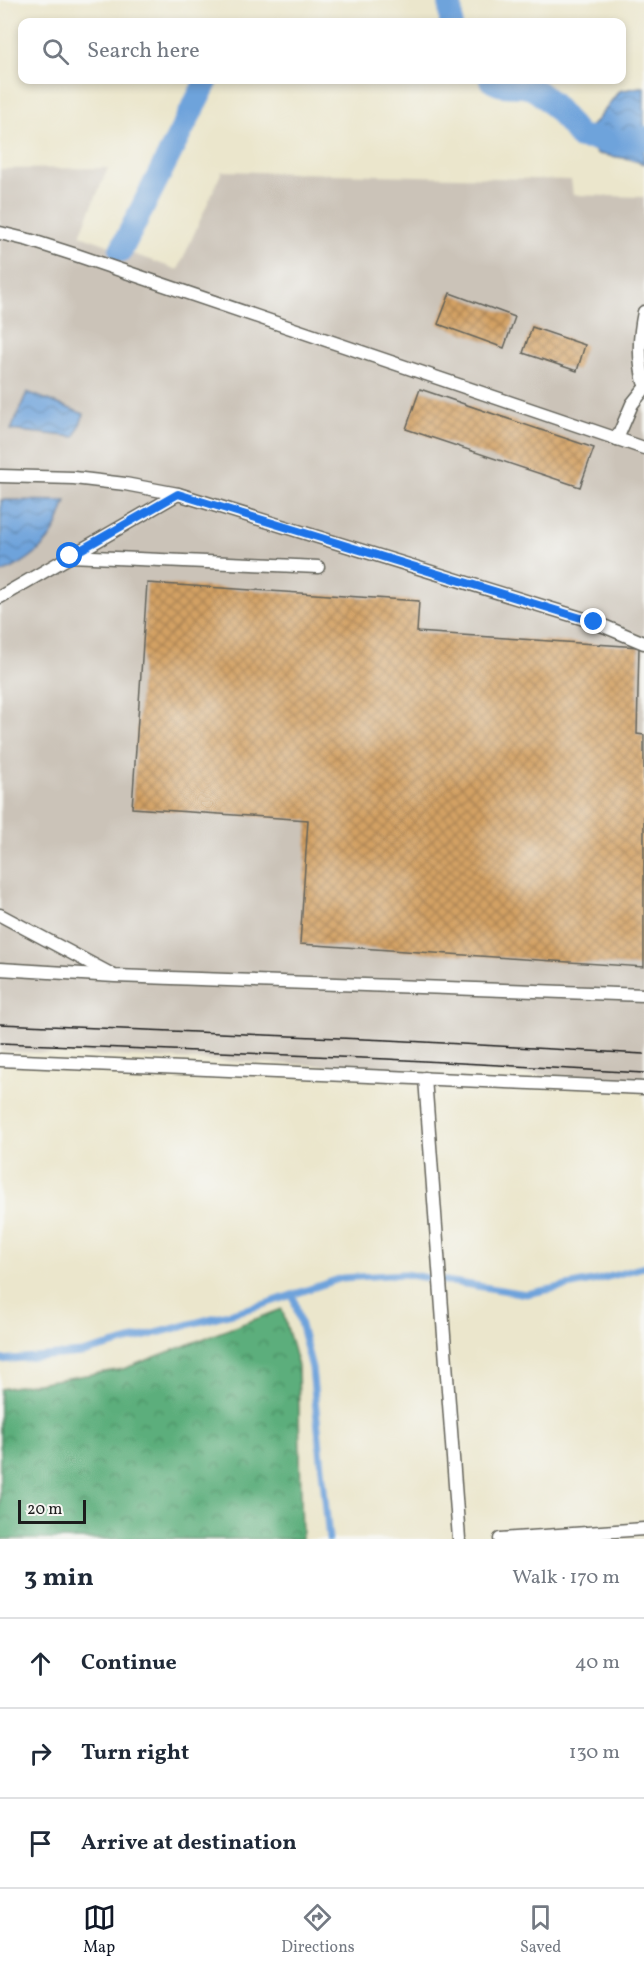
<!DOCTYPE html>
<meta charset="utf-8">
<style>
:root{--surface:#fff;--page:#f6f6f7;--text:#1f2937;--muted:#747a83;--line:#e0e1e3;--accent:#111827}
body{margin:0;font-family:Vollkorn,serif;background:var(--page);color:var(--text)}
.scale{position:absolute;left:18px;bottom:15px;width:68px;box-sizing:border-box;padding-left:6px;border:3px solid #1c1c1c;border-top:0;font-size:16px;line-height:21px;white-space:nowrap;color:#1c1c1c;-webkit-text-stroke:4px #f6f6f2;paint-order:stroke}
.stop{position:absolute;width:18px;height:18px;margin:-14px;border:4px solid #1a73e8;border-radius:50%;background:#fff}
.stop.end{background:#1a73e8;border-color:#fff;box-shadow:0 2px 6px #0008}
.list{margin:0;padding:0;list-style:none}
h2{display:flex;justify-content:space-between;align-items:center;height:78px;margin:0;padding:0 24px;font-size:26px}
h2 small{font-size:20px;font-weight:400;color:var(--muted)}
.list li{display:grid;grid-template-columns:39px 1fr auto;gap:18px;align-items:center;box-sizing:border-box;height:90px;padding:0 24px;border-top:2px solid var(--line)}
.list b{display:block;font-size:22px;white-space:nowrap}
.list em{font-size:20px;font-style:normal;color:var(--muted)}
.icon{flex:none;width:33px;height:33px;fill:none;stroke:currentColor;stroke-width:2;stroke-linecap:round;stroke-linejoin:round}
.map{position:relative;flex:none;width:644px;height:1539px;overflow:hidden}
.search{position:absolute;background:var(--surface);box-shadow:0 3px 9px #0003;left:18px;right:18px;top:18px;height:66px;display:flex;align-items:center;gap:15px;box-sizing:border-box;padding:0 21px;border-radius:12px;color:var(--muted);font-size:22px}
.sheet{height:348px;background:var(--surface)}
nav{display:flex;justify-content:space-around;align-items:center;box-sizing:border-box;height:84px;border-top:2px solid var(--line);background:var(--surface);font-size:16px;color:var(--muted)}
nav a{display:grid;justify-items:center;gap:3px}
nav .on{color:var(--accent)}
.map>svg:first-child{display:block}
</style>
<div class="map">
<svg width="644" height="1539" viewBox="0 0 644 1539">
<defs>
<pattern id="forest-crowns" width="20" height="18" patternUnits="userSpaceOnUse" patternTransform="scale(1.5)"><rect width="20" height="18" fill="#5cae7b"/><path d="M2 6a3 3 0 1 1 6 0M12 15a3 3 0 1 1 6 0" fill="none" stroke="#4b8d64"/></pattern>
<pattern id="water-waves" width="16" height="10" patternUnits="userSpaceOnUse" patternTransform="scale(1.5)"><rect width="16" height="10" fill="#6ea3db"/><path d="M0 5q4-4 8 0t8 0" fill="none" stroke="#5a84b1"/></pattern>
<pattern id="building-cross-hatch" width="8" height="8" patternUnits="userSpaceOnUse" patternTransform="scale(1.5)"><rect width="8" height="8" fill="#d3a164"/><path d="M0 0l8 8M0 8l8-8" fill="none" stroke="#aa8252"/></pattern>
</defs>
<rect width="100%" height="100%" fill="#f6f6f2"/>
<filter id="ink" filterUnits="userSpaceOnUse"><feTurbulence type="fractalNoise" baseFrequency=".0167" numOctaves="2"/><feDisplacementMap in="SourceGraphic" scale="12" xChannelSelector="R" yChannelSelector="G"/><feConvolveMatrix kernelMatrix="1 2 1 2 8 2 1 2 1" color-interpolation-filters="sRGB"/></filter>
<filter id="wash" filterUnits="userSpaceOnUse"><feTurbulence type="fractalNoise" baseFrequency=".008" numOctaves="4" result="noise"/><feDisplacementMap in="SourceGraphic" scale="24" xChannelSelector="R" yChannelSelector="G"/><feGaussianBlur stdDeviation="1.35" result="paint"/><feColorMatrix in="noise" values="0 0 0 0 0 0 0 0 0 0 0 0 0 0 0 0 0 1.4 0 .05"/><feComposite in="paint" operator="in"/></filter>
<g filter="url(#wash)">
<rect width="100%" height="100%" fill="#ebe6cc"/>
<polygon fill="#cbc3b8" points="108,168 80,235 178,270 222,171 571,180 573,195 644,197 644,1080 0,1051 0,169"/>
<polygon fill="url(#forest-crowns)" stroke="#3c654c" stroke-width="1.5" points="282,1309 298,1366 302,1539 0,1539 0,1389 123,1369"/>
<g fill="url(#water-waves)" stroke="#45607c" stroke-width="1.5">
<polygon points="640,87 644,87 644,164 630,159 598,154 580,137 597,120 619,91"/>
<polygon points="27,392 84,414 75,437 11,430"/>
<path d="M1 500 66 501C62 512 59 523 53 533 42 551 20 567 0 573Z"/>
</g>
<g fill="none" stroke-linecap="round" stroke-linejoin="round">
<g stroke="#6ea3db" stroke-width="7">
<polyline points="293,1295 312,1368 329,1539"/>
<polyline points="0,1360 82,1353 262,1305 342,1278 404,1274 526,1294 597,1280 644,1267"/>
</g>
<g stroke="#6ea3db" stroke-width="24">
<polyline points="450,0 451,22"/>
<path d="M491 80C501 88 516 84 528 87 546 92 568 123 580 137L631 142 644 138"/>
<polyline points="121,250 207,80"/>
</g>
</g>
<g id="blocks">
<g fill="url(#building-cross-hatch)">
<polygon points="450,293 515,317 504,348 438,324"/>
<polygon points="532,327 585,345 577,371 523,353"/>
<polygon points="420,389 594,448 580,487 406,429"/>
<polygon points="147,583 419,601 417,632 639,647 637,734 644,735 644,967 300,944 308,820 132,808"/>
</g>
</g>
</g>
<g filter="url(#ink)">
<use href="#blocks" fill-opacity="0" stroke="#64635a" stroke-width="1.5"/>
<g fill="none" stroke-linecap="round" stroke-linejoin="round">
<g stroke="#64635a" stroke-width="15">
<g id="service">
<polyline points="0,233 29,240 76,255 644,448"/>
<path d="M644 312C639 337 638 357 644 382"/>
<polyline points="617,439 632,404 644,389"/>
<polyline points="0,476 74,478 125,484 178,494 594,622 644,643"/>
<polyline points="70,556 318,567"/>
<polyline points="0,597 178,494"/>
<polyline points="0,915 111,974"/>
<polyline points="0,969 115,976 644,995"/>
<polyline points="0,1060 644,1088"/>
<polyline points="425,1078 459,1539"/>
<polyline points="500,1539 644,1529"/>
</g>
</g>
<use href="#service" stroke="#fff" stroke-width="12"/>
<g stroke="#1c1c1c" stroke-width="1.5">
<polyline points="0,1024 388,1040 644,1054"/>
<polyline points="0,1043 387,1059 644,1073"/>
</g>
</g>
</g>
<g fill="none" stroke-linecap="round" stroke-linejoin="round" filter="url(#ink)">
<polyline stroke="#1a73e8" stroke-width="8" points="70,556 178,494 594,622"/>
</g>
</svg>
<div class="scale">20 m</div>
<div class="stop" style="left:70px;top:556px"></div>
<div class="stop end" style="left:594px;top:622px"></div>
<div class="search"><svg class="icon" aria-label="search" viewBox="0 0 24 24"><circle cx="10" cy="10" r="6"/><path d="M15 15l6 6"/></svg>Search here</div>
</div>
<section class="sheet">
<h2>3 min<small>Walk · 170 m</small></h2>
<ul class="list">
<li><svg class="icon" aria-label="ahead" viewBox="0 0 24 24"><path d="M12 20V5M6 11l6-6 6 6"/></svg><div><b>Continue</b></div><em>40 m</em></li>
<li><svg class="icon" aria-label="right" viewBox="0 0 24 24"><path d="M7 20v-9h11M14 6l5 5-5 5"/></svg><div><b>Turn right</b></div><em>130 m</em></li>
<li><svg class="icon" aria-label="arrive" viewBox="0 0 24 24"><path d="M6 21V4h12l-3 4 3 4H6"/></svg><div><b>Arrive at destination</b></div></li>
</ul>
</section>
<nav>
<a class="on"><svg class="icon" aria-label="map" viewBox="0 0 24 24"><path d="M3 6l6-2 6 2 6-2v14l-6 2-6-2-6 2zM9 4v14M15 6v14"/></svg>Map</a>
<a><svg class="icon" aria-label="directions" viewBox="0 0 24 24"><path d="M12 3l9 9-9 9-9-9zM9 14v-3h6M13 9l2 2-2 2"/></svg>Directions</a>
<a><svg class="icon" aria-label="saved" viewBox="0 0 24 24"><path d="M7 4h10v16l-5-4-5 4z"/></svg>Saved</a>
</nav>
